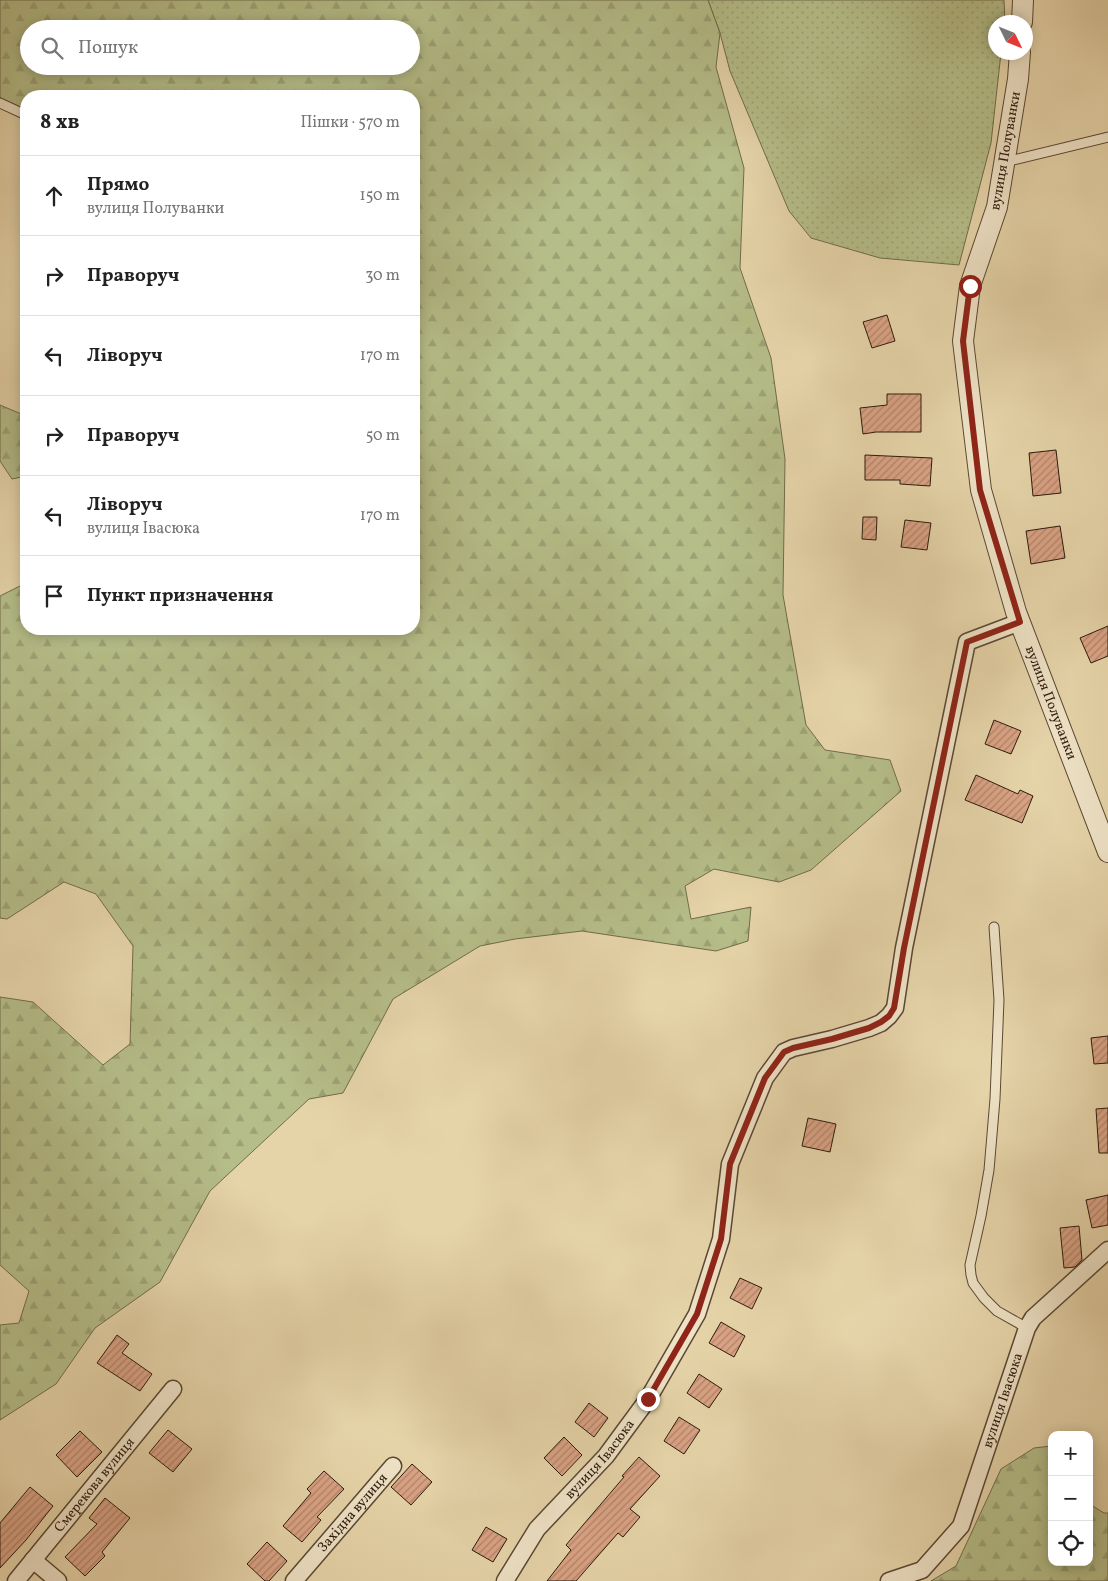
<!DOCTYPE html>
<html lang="uk">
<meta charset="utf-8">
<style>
:root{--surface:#fff;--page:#f6f6f6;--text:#222;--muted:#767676;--line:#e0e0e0}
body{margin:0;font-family:Vollkorn,serif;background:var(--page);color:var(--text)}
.controls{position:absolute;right:15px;bottom:15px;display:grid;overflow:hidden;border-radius:10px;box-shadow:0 2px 12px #0003}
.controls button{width:45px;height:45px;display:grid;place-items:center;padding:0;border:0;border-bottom:1px solid var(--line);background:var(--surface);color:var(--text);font:25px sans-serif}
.compass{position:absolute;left:988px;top:15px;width:45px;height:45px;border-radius:50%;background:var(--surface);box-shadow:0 2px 12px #0003;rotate:133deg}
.stop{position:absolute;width:15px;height:15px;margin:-11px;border:4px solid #8f2418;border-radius:50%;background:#fff}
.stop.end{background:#8f2418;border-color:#fff;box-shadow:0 1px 5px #0008}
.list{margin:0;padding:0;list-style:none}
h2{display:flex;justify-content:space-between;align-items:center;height:65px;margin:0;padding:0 20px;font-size:21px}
h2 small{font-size:16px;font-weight:400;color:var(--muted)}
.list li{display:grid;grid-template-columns:32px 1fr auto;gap:15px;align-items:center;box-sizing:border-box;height:80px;padding:0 20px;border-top:1px solid var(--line)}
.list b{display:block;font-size:19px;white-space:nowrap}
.list p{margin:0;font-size:16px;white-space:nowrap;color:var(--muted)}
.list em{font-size:16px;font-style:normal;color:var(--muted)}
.icon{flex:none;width:28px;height:28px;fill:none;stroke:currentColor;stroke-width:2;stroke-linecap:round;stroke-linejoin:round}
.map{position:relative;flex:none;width:1108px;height:1581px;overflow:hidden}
.search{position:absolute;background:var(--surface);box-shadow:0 2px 12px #0003;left:20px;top:20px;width:400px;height:55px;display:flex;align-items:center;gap:12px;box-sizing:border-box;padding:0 18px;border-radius:28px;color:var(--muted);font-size:19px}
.panel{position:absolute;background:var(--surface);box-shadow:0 2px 12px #0003;left:20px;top:90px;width:400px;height:545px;border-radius:20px}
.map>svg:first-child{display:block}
</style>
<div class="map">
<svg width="1108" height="1581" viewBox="0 0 1108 1581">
<defs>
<pattern id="grass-dots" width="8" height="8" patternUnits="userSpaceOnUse" patternTransform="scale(1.25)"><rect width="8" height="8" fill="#b5bd88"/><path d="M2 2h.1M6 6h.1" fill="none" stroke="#9ca274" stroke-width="1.8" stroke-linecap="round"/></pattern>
<pattern id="forest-firs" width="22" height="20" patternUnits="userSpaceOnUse" patternTransform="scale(1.25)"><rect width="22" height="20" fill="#b5bd88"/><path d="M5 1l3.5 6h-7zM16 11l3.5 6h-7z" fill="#9ca274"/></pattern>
<pattern id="building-hatch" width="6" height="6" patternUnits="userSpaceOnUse" patternTransform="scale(1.25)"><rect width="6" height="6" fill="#daa385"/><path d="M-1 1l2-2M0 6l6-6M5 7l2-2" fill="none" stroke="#b1846b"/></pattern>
</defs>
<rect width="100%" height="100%" fill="#e6d4a9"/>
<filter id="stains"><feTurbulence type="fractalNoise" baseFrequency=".004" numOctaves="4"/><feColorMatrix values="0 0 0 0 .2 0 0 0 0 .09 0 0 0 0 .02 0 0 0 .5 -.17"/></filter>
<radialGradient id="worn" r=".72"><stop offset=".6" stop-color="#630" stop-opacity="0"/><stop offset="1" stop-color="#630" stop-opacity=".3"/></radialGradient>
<polygon fill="url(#grass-dots)" stroke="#706c4a" points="708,0 1004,0 1005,22 996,22 996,52 1001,53 991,143 959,265 880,258 811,238 789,211 730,71 720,33"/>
<g fill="url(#forest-firs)" stroke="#706c4a" fill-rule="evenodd">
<path d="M0 0H708L720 33 716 67 744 168 740 268 771 358 785 459 783 595 806 725 825 750 890 760 901 791 811 870 779 882 714 869 685 886 691 919 751 907 748 941 716 951 582 931 515 939 480 946 393 999 343 1093 309 1099 210 1191 160 1282 95 1328 56 1384 0 1420V1325L19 1323 29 1291 0 1265V997L33 1002 103 1065 130 1044 133 946 96 894 64 882 7 919 0 918V596L26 583V629H414V96H26V110L12 108 0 97ZM29 29H411V66H29Z"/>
<polygon points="0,405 26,416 26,476 12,479 0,461"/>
<polygon points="1051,1446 1052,1447 1052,1562 1089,1562 1089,1500 1091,1505 1104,1513 1108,1513 1108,1581 931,1581 956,1566 1001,1469 1034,1448"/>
</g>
<g fill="url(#building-hatch)" stroke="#2c1a0d">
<polygon points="887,315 895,341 872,348 863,322"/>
<polygon points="887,394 921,394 921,432 876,432 863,434 860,408 887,405"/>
<polygon points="1056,450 1061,493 1033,496 1029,453"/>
<polygon points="865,455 932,458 930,486 900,484 900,480 865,480"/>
<polygon points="863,517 877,517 876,540 862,539"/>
<polygon points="905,520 931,523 927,550 901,547"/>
<polygon points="1060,526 1065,558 1031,564 1026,531"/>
<polygon points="1108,626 1108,656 1091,663 1080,638"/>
<polygon points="994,720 1021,731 1011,754 985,744"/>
<polygon points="976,775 1018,794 1020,790 1033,796 1022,823 965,800"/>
<polygon points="1108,1036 1108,1063 1094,1064 1091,1038"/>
<polygon points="1108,1108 1108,1153 1099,1153 1096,1109"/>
<polygon points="808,1118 836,1124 830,1152 802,1146"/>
<polygon points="1108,1195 1108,1225 1092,1228 1086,1200"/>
<polygon points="1079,1226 1082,1260 1075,1267 1064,1268 1060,1228"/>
<polygon points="740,1278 762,1288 752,1309 730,1298"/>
<polygon points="721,1322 745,1336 734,1357 709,1343"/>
<polygon points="117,1335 129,1344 122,1353 152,1374 140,1391 97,1363"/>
<polygon points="699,1374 722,1389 709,1408 687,1393"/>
<polygon points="589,1403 608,1418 594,1437 575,1422"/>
<polygon points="679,1417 700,1430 684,1454 664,1441"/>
<polygon points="168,1430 192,1449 173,1472 149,1453"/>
<polygon points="80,1431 102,1452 77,1477 56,1455"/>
<polygon points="564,1437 582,1455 562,1476 544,1458"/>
<polygon points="639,1457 660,1476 630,1509 640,1517 623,1537 618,1533 576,1581 547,1581 571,1550 566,1545 624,1477 622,1476"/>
<polygon points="412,1464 432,1482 411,1505 391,1487"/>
<polygon points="324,1471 344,1489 317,1517 321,1520 302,1542 283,1526 311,1493 307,1489"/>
<polygon points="30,1487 53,1506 26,1540 0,1568 0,1523"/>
<polygon points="105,1498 130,1518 102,1552 105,1556 85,1576 65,1557 97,1524 89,1518"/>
<polygon points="486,1527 507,1539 493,1562 472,1550"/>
<polygon points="267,1542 287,1561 269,1581 265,1581 247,1564"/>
</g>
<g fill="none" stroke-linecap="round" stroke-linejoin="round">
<g stroke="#5a4834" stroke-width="11">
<g id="service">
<polyline points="0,103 26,115"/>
<polyline points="1005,162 1108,137"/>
<polyline points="994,927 999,1000 995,1099 989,1170 981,1216 970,1265 971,1275 973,1283 984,1298 997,1311 1027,1328"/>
</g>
</g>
<g stroke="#5a4834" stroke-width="19">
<g id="minor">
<polyline points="33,1560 58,1581"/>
<path id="s1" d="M16 1581 173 1389"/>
<path id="s2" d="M294 1581 393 1466"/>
<path id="s3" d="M505 1581 537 1529 606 1456 648 1399 697 1314 721 1239 730 1164 765 1078 784 1052 793 1048 832 1039 869 1028 881 1023 889 1016 895 1008 904 948 967 642 1020 622"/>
<path id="s4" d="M889 1581 922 1570 961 1526 1027 1328 1033 1318 1108 1250"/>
</g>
</g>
<g stroke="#5a4834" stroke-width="22">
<g id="tertiary">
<polyline points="1022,22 1023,0"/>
<path id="s5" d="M1020 52 1018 79 997 207 970 286 963 341 981 490 1016 612 1108 852"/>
</g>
</g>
<use href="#service" stroke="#efe3c7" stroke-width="9"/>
<use href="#minor" stroke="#efe3c7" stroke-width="16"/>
<use href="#tertiary" stroke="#efe3c7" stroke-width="20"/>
</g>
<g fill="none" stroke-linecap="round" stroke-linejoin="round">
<polyline stroke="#8f2418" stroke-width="6" points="648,1399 697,1314 721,1239 730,1164 765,1078 784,1052 793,1048 832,1039 869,1028 881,1022 889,1016 894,1008 904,948 967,642 1020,622 980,490 963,341 970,286"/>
</g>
<g text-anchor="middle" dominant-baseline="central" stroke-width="4" stroke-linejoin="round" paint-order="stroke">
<g font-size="14" fill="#2c1a0d" stroke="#efe3c7">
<text transform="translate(1006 151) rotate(-80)">вулиця Полуванки</text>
<text stroke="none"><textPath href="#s5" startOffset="670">вулиця Полуванки</textPath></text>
<text stroke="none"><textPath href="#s4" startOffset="226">вулиця Івасюка</textPath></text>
<text stroke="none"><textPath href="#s3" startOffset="155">вулиця Івасюка</textPath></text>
<text stroke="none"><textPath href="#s1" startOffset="124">Смерекова вулиця</textPath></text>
<text stroke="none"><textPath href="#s2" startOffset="90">Західна вулиця</textPath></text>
</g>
</g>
<rect width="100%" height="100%" filter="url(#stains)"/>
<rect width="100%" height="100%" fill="url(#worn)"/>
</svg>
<div class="controls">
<button>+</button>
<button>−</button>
<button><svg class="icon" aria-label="locate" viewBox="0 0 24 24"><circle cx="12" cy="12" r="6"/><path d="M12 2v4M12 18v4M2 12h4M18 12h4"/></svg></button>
</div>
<svg class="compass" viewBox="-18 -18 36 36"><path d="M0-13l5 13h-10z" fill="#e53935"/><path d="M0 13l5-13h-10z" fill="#767676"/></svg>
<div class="stop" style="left:970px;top:286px"></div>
<div class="stop end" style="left:648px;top:1399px"></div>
<div class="search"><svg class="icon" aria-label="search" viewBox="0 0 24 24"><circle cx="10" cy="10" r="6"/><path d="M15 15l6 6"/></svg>Пошук</div>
<section class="panel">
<h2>8 хв<small>Пішки · 570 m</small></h2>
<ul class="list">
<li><svg class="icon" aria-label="ahead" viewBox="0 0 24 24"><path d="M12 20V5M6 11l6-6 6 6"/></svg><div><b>Прямо</b><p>вулиця Полуванки</p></div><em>150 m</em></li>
<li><svg class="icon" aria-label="right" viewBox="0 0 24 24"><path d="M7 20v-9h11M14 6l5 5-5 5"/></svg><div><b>Праворуч</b></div><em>30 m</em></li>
<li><svg class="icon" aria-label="left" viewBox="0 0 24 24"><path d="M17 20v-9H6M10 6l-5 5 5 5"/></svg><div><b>Ліворуч</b></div><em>170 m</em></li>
<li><svg class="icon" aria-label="right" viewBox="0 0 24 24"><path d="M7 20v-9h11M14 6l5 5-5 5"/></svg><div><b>Праворуч</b></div><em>50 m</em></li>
<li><svg class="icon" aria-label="left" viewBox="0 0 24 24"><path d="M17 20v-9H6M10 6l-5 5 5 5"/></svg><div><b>Ліворуч</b><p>вулиця Івасюка</p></div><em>170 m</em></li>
<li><svg class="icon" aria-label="arrive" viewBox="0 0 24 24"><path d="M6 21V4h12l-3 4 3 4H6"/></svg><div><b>Пункт призначення</b></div></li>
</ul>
</section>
</div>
